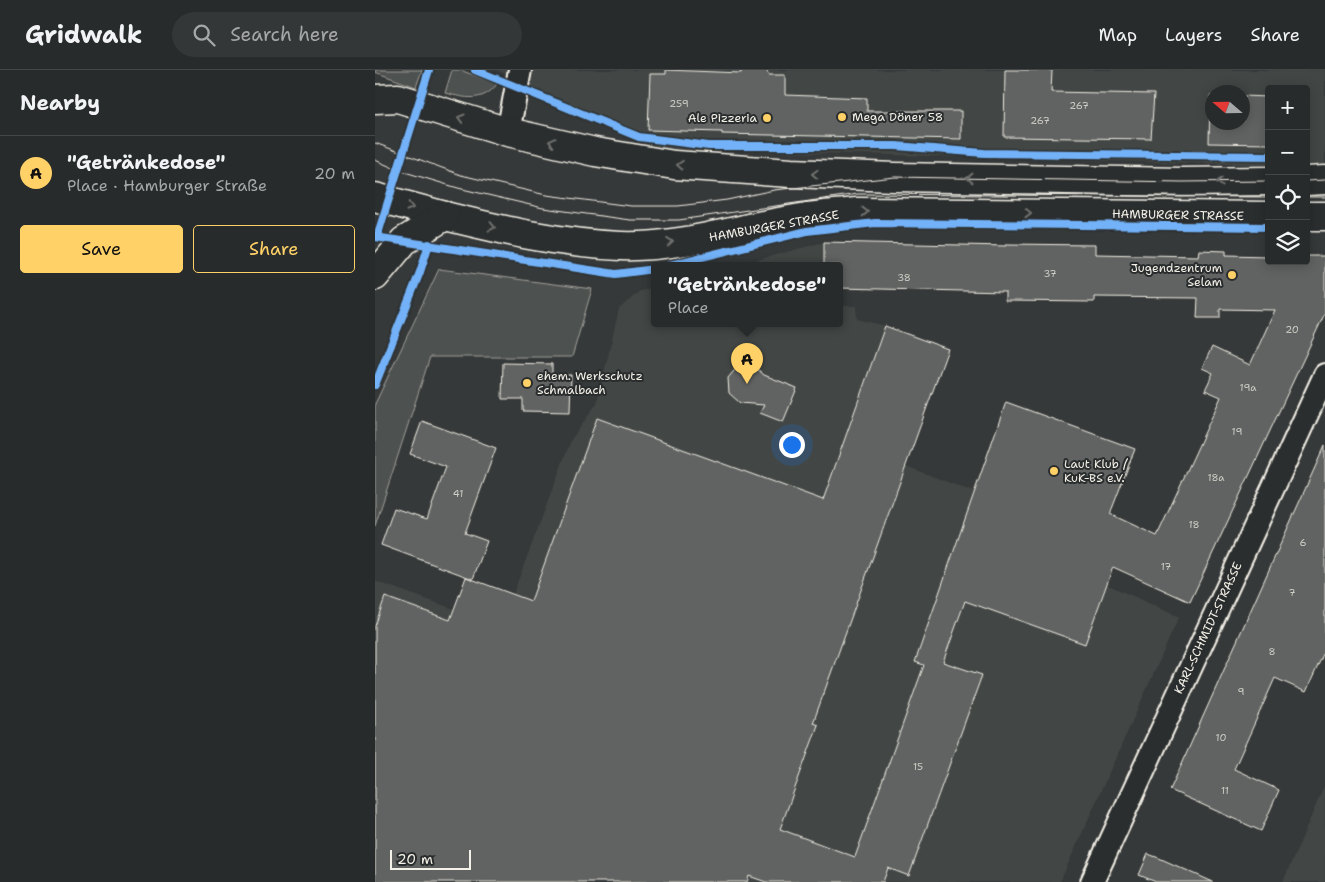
<!DOCTYPE html>
<meta charset="utf-8">
<style>
:root{--surface:#282b2b;--page:#343737;--text:#f1f3f6;--muted:#a5a7a9;--line:#444747;--accent:#ffd166}
body{margin:0;font-family:"Shantell Sans",sans-serif;background:var(--page);color:var(--text)}
.controls{position:absolute;right:15px;top:15px;display:grid;overflow:hidden;border-radius:5px;box-shadow:0 2px 12px #0003}
.controls button{width:45px;height:45px;display:grid;place-items:center;padding:0;border:0;border-bottom:1px solid var(--line);background:var(--surface);color:var(--text);font:25px sans-serif}
.compass{position:absolute;left:830px;top:15px;width:45px;height:45px;border-radius:50%;background:var(--surface);box-shadow:0 2px 12px #0003;rotate:290deg}
.scale{position:absolute;left:15px;bottom:12px;width:81px;box-sizing:border-box;padding-left:5px;border:2px solid #f4f1e8;border-top:0;font-size:14px;line-height:18px;white-space:nowrap;color:#f4f1e8;-webkit-text-stroke:4px #2a2d2e;paint-order:stroke}
.you{position:absolute;left:416px;top:374px;width:18px;height:18px;margin:-12px;border:4px solid #fff;border-radius:50%;background:#1a73e8;box-shadow:0 0 0 8px #1a73e833}
.badge{display:grid;place-items:center;width:32px;height:32px;border-radius:50%;background:var(--accent);color:#111;font-size:16px;font-weight:700}
.pin{position:absolute;translate:-50% -41px;filter:drop-shadow(0 1px 2px #0008)}
.pin::after{content:'';position:absolute;top:26px;width:18px;height:15px;background:inherit;clip-path:polygon(0 0,100% 0,50% 100%)}
.popup{position:absolute;left:276px;top:192px;width:192px;height:65px;box-sizing:border-box;display:grid;place-content:center;border-radius:5px;background:var(--surface);filter:drop-shadow(0 1px 4px #0005);font-size:16px;white-space:nowrap;color:var(--muted)}
.popup b{font-size:19px;color:var(--text)}
.popup::after{content:'';position:absolute;left:50%;top:100%;margin-left:-10px;border:10px solid transparent;border-top-color:var(--surface)}
.list{margin:0;padding:0;list-style:none}
h2{display:flex;justify-content:space-between;align-items:center;height:65px;margin:0;padding:0 20px;font-size:21px}
h2 small{font-size:16px;font-weight:400;color:var(--muted)}
.list li{display:grid;grid-template-columns:32px 1fr auto;gap:15px;align-items:center;box-sizing:border-box;height:75px;padding:0 20px;border-top:1px solid var(--line)}
.list b{display:block;font-size:19px;white-space:nowrap}
.list p{margin:0;font-size:16px;white-space:nowrap;color:var(--muted)}
.list em{font-size:16px;font-style:normal;color:var(--muted)}
.actions{display:flex;gap:10px;padding:15px 20px}
.actions a{flex:1;padding:11px 0;border:1px solid var(--accent);border-radius:5px;text-align:center;font-size:18px;color:var(--accent)}
.actions .main{background:var(--accent);color:#111}
.icon{flex:none;width:28px;height:28px;fill:none;stroke:currentColor;stroke-width:2;stroke-linecap:round;stroke-linejoin:round}
.map{position:relative;flex:none;width:950px;height:812px;overflow:hidden}
header{display:flex;align-items:center;gap:30px;box-sizing:border-box;height:70px;padding:0 25px;background:var(--surface);border-bottom:1px solid var(--line)}
header strong{font-size:24px}
nav{display:flex;gap:28px;margin-inline-start:auto;font-size:18px}
.search{width:350px;height:45px;background:var(--page);display:flex;align-items:center;gap:12px;box-sizing:border-box;padding:0 18px;border-radius:28px;color:var(--muted);font-size:19px}
main{display:flex}
aside{flex:1;background:var(--surface)}
.map>svg:first-child{display:block}
</style>
<header>
<strong>Gridwalk</strong>
<div class="search"><svg class="icon" aria-label="search" viewBox="0 0 24 24"><circle cx="10" cy="10" r="6"/><path d="M15 15l6 6"/></svg>Search here</div>
<nav><a>Map</a><a>Layers</a><a>Share</a></nav>
</header>
<main>
<aside>
<h2>Nearby<small></small></h2>
<ul class="list">
<li><span class="badge">A</span><div><b>&quot;Getränkedose&quot;</b><p>Place · Hamburger Straße</p></div><em>20 m</em></li>
</ul>
<div class="actions"><a class="main">Save</a><a>Share</a></div>
</aside>
<div class="map">
<svg width="950" height="812" viewBox="0 0 950 812">
<rect width="100%" height="100%" fill="#363939"/>
<filter id="ink" filterUnits="userSpaceOnUse"><feTurbulence type="fractalNoise" baseFrequency=".02" numOctaves="2"/><feDisplacementMap in="SourceGraphic" scale="10" xChannelSelector="R" yChannelSelector="G"/><feConvolveMatrix kernelMatrix="1 2 1 2 8 2 1 2 1" color-interpolation-filters="sRGB"/></filter>
<g filter="url(#ink)">
<g fill="#434645" fill-rule="evenodd">
<path d="M123 0H950V96H931V19H894V95L283 79ZM838 22H868V52H838Z"/>
<polygon points="449,172 449,195 363,195"/>
<polygon points="279,218 280,253 464,253 465,236 481,236 482,249 510,256 573,279 531,396 598,422 631,332 760,379 711,505 804,547 685,812 0,812 0,511 126,556 196,370 222,333 244,239 265,221"/>
<polygon points="950,714 950,812 908,812"/>
</g>
<g fill="#4e514f" stroke="#a1a19c">
<polygon points="0,0 47,0 41,17 0,2"/>
<path d="M77 0H85L122 14C108 33 90 28 70 23Z"/>
<polygon points="64,199 217,219 197,287 55,287 0,456 0,334"/>
</g>
<g fill="#616362" stroke="#f4f1e8">
<polygon points="291,0 366,3 367,0 391,0 394,5 410,5 410,25 492,28 492,41 586,41 586,69 347,64 347,62 273,60 275,4 291,4"/>
<polygon points="630,0 677,0 676,22 779,24 776,69 629,67"/>
<polygon points="835,26 838,26 838,52 868,52 868,26 894,27 894,74 834,73"/>
<polygon points="449,172 631,176 631,174 720,175 720,184 823,186 824,180 851,181 851,185 894,186 894,191 931,191 931,186 950,186 950,243 815,532 738,497 710,574 590,531 568,592 607,605 534,806 513,798 508,812 391,812 374,806 372,812 0,812 0,556 10,527 75,550 91,507 156,531 222,348 448,430 510,256 573,279 438,653 443,655 405,759 480,787 549,595 540,592 631,332 760,379 735,444 782,466 846,327 830,320 838,303 827,298 837,277 875,295 900,240 845,239 845,248 822,248 823,228 719,227 719,232 630,231 630,222 464,218 464,195 449,195"/>
<polygon points="128,293 177,294 177,305 196,305 195,342 148,341 148,329 127,329"/>
<polygon points="370,294 378,295 389,305 422,318 408,352 385,343 389,335 365,333 354,323 353,308 363,296"/>
<polygon points="47,351 121,378 90,463 112,471 98,509 6,475 19,438 52,449 71,397 35,384"/>
<polygon points="950,375 950,580 931,622 900,608 859,699 904,720 886,761 795,720"/>
<polygon points="773,784 784,788 838,812 781,812 764,805"/>
</g>
<g fill="none" stroke-linecap="round" stroke-linejoin="round">
<g stroke="#f4f1e8" stroke-width="26">
<g id="street">
<polyline points="133,62 145,0"/>
<polyline points="717,812 950,305"/>
</g>
</g>
<g stroke="#f4f1e8" stroke-width="31">
<polyline id="secondary" points="0,127 70,146"/>
</g>
<g stroke="#f4f1e8" stroke-width="31">
<g id="primary">
<polyline points="0,29 23,28 133,62 220,82 299,95 416,103 520,107 807,112 894,111"/>
<polyline points="931,111 950,110"/>
<path d="M70 146C127 160 187 174 246 176 307 178 366 157 426 148 445 145 464 144 483 142L894 146"/>
<polyline points="931,146 950,146"/>
</g>
</g>
<g stroke="#f4f1e8" stroke-width="31">
<polyline id="highway" points="0,206 29,171 70,146"/>
</g>
<use href="#street" stroke="#2a2d2e" stroke-width="22"/>
<use href="#secondary" stroke="#2a2d2e" stroke-width="28"/>
<use href="#primary" stroke="#2a2d2e" stroke-width="28"/>
<use href="#highway" stroke="#2a2d2e" stroke-width="28"/>
<g stroke="#f4f1e8" stroke-width="1">
<polyline points="0,73 86,105 171,125 256,136 303,136 352,130 399,120 520,107 807,112 894,111"/>
<polyline points="0,90 23,100 83,118 168,138 255,150 304,150 483,124 894,127"/>
<polyline points="931,111 950,110"/>
<polyline points="931,127 950,127"/>
</g>
<g stroke="#2a2d2e" stroke-width="11">
<g id="cycleway">
<polyline points="100,0 264,67 334,76 521,76 609,83 894,86"/>
<polyline points="0,167 241,204 280,199"/>
<polyline points="2,167 54,0"/>
<polyline points="295,195 432,161 500,153 894,157"/>
<polyline points="0,315 45,202 54,174"/>
</g>
</g>
<use href="#cycleway" stroke="#73b2f8" stroke-width="8"/>
</g>
<defs><path id="oneway-chevron" d="M-2-3.5L2.5 0L-2 3.5" fill="none" stroke-width="1.6" stroke-linecap="round" stroke-linejoin="round" transform="scale(1.25)"/></defs>
<g stroke="#71726f">
<use href="#oneway-chevron" transform="translate(86 48) rotate(-164)"/>
<use href="#oneway-chevron" transform="translate(177 72) rotate(-167)"/>
<use href="#oneway-chevron" transform="translate(305 95) rotate(-175)"/>
<use href="#oneway-chevron" transform="translate(440 104) rotate(-178)"/>
<use href="#oneway-chevron" transform="translate(595 108) rotate(-179)"/>
<use href="#oneway-chevron" transform="translate(845 112) rotate(179)"/>
<use href="#oneway-chevron" transform="translate(35 137) rotate(14)"/>
<use href="#oneway-chevron" transform="translate(490 142)"/>
<use href="#oneway-chevron" transform="translate(653 143) rotate(1)"/>
<use href="#oneway-chevron" transform="translate(117 157) rotate(13)"/>
<use href="#oneway-chevron" transform="translate(295 172) rotate(-4)"/>
</g>
</g>
<g fill="#ffd166" stroke="#2a2d2e" stroke-width="2">
<circle cx="467" cy="47" r="5"/>
<circle cx="392" cy="48" r="5"/>
<circle cx="857" cy="205" r="5"/>
<circle cx="152" cy="313" r="5"/>
<circle cx="679" cy="401" r="5"/>
</g>
<g text-anchor="middle" dominant-baseline="central" stroke-width="4" stroke-linejoin="round" paint-order="stroke">
<g font-size="10" fill="#cfcec6">
<text x="304" y="33">259</text>
<text x="704" y="35">267</text>
<text x="665" y="50">267</text>
<text x="675" y="203">37</text>
<text x="529" y="207">38</text>
<text x="917" y="259">20</text>
<text x="873" y="317">19a</text>
<text x="862" y="361">19</text>
<text x="841" y="407">18a</text>
<text x="83" y="423">41</text>
<text x="819" y="454">18</text>
<text x="928" y="472">6</text>
<text x="791" y="496">17</text>
<text x="917" y="522">7</text>
<text x="897" y="581">8</text>
<text x="866" y="621">9</text>
<text x="846" y="667">10</text>
<text x="543" y="696">15</text>
<text x="850" y="720">11</text>
</g>
<g font-size="12" fill="#f4f1e8" stroke="#2a2d2e" text-anchor="start">
<text x="477" y="47">Mega Döner 58</text>
<text x="382" y="48" text-anchor="end">Ale Pizzeria</text>
<text x="847" y="198" text-anchor="end">Jugendzentrum<tspan x="847" dy="14">Selam</tspan></text>
<text x="162" y="306">ehem. Werkschutz<tspan x="162" dy="14">Schmalbach</tspan></text>
<text x="689" y="394">Laut Klub /<tspan x="689" dy="14">KuK-BS e.V.</tspan></text>
</g>
<g font-size="12" fill="#f4f1e8" stroke="#2a2d2e">
<text transform="translate(803 145) rotate(1)">HAMBURGER STRASSE</text>
<text transform="translate(399 156) rotate(-10)">HAMBURGER STRASSE</text>
<text transform="translate(833 558) rotate(-65)">KARL-SCHMIDT-STRASSE</text>
</g>
</g>
</svg>
<div class="controls">
<button>+</button>
<button>−</button>
<button><svg class="icon" aria-label="locate" viewBox="0 0 24 24"><circle cx="12" cy="12" r="6"/><path d="M12 2v4M12 18v4M2 12h4M18 12h4"/></svg></button>
<button><svg class="icon" aria-label="layers" viewBox="0 0 24 24"><path d="M12 4l9 5-9 5-9-5zM3 14l9 5 9-5"/></svg></button>
</div>
<svg class="compass" viewBox="-18 -18 36 36"><path d="M0-13l5 13h-10z" fill="#e53935"/><path d="M0 13l5-13h-10z" fill="#a5a7a9"/></svg>
<div class="scale">20 m</div>
<div class="you"></div>
<div class="pin badge" style="left:372px;top:314px">A</div>
<div class="popup"><b>&quot;Getränkedose&quot;</b>Place</div>
</div>
</main>
